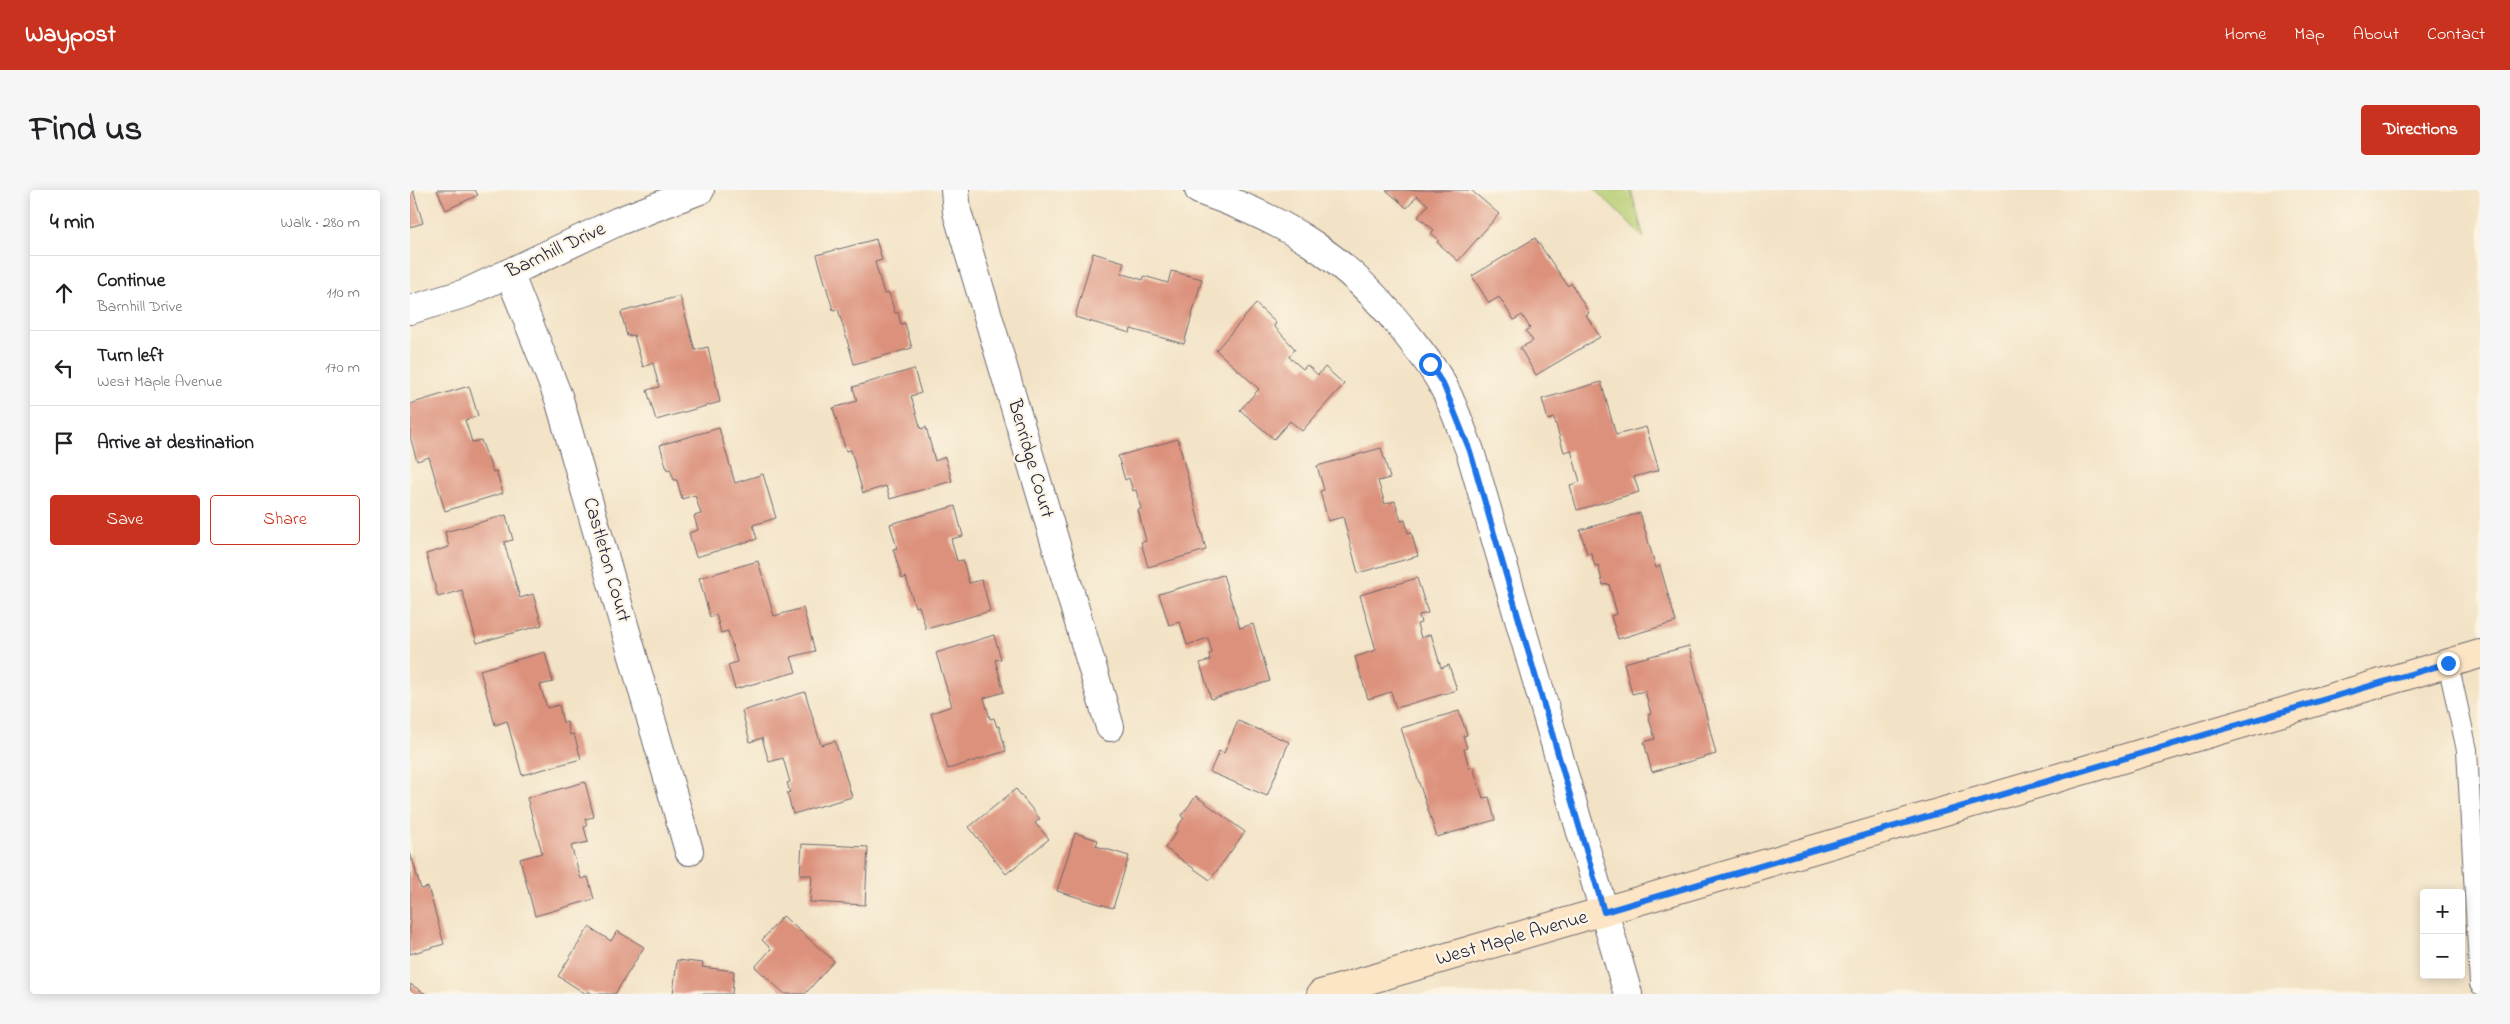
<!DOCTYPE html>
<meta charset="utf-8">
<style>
:root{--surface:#fff;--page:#f6f6f6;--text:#202124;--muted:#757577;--line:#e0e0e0;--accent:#c8321e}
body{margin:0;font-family:"Indie Flower",sans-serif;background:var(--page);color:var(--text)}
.controls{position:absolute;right:15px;bottom:15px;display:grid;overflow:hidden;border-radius:5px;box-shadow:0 2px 12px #0003}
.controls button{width:45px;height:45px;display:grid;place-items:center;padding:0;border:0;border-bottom:1px solid var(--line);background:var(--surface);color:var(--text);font:25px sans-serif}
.stop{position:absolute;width:15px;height:15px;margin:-11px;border:4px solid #1a73e8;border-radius:50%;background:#fff}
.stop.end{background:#1a73e8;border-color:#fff;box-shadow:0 1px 5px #0008}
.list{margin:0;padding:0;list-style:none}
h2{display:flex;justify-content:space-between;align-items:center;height:65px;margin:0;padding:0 20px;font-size:21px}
h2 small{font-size:16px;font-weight:400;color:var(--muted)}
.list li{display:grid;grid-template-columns:32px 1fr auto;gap:15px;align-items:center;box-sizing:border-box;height:75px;padding:0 20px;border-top:1px solid var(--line)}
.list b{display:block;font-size:19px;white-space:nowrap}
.list p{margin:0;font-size:16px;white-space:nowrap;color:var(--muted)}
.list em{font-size:16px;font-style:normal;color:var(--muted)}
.actions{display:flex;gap:10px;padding:15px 20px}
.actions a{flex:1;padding:11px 0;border:1px solid var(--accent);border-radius:5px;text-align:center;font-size:18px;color:var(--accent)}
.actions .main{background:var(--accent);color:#fff}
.icon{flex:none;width:28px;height:28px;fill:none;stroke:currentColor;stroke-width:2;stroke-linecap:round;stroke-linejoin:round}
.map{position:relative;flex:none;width:2070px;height:804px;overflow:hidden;border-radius:5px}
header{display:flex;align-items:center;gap:30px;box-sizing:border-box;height:70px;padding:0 25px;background:var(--accent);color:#fff}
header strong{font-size:24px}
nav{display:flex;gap:28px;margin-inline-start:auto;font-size:18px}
.intro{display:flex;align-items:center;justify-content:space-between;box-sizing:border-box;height:120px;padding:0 30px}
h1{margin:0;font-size:35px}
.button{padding:12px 22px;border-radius:5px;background:var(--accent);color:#fff;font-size:18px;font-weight:700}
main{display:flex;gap:30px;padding:0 30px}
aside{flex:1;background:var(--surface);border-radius:5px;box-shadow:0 2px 12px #0003}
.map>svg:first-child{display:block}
</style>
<header>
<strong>Waypost</strong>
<nav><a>Home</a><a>Map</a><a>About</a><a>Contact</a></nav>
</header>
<div class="intro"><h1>Find us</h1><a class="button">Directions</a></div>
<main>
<aside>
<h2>4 min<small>Walk · 280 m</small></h2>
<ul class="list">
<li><svg class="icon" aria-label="ahead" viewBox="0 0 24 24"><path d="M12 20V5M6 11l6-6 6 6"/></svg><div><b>Continue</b><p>Barnhill Drive</p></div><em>110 m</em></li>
<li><svg class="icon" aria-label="left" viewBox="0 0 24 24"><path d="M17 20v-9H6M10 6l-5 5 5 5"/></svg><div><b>Turn left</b><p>West Maple Avenue</p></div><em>170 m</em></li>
<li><svg class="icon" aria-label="arrive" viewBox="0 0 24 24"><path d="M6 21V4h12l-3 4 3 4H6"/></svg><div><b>Arrive at destination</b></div></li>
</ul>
<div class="actions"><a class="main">Save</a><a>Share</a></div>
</aside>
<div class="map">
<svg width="2070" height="804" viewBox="0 0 2070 804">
<rect width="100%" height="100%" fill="#fcf5e5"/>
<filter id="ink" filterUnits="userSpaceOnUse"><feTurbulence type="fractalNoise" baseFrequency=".02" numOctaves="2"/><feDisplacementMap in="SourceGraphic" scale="10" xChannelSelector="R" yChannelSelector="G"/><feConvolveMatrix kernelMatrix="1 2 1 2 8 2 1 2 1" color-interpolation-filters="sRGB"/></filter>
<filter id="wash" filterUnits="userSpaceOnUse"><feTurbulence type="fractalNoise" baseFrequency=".0096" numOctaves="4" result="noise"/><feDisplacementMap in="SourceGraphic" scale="20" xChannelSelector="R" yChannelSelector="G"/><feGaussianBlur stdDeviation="1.12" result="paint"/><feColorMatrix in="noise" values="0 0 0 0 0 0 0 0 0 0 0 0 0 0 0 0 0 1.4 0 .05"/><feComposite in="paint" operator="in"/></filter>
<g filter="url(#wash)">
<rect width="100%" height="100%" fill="#f3e3c6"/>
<polygon fill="#b5cd72" stroke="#6c7856" points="1185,0 1221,0 1234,48"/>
<g id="blocks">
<g fill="#dc917c">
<polygon points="0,0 3,0 13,33 0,37"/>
<polygon points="27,0 65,0 68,5 36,20"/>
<polygon points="976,0 1061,0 1089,24 1048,71 1027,52 1029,50 1021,43 1024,40 1008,27 1018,15 1007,6 997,18"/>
<polygon points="1125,48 1158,96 1161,93 1179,123 1176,125 1190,147 1126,185 1110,158 1123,151 1116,141 1120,138 1112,125 1104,130 1089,107 1079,113 1062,86"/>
<polygon points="466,49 472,70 465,72 474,104 479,103 485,123 488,122 491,134 495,133 502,158 444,174 428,119 423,120 407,65"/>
<polygon points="683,63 714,72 711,83 733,90 734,86 758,93 761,81 792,89 774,154 721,139 720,143 665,127"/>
<polygon points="270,106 285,160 298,157 310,212 246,230 237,200 249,197 243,173 233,177 224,145 217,146 211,122"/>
<polygon points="846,114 866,133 864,136 885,159 879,167 893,179 897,175 908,185 915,177 934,194 892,241 880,231 864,249 830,220 849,199 806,160"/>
<polygon points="504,179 511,203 501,206 511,239 516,237 525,271 535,267 542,291 480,309 476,296 453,303 441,260 436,261 423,218 447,211 443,197"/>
<polygon points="1191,192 1206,245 1236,237 1249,280 1224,287 1229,302 1167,320 1160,295 1170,292 1161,260 1154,262 1144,228 1138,230 1132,209"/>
<polygon points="59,196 68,226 55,230 62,252 71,250 83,282 86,281 93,303 35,321 19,267 7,271 0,246 0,214"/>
<polygon points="309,238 325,293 353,284 366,328 343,335 347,349 286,367 279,343 288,340 284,326 291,324 285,305 272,309 267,290 264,290 260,279 257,280 250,255"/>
<polygon points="768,249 796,360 738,377 731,352 736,351 728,320 731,319 726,300 723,301 719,288 715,290 708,266"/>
<polygon points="971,258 980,288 968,291 975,314 985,311 991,331 995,330 998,343 1001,342 1008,366 948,383 933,327 918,331 910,301 914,300 907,276"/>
<polygon points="545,316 553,346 541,349 547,371 553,370 559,393 572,390 580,421 516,439 509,416 505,417 496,387 492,389 483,359 487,358 480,334"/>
<polygon points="1230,323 1246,378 1250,376 1266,432 1208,449 1201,426 1207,424 1199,394 1193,395 1188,375 1185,376 1181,363 1177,364 1170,340"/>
<polygon points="96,325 103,350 94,352 110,408 123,404 132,435 67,453 52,400 28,407 16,364 39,357 35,342"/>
<polygon points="348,371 364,426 393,418 405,461 381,467 386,482 325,499 318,475 327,472 318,441 311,443 306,424 300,427 289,388"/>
<polygon points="813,385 830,438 843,434 860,491 801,509 790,473 800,470 799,464 802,463 798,448 777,455 770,432 759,435 749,404"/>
<polygon points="1007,388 1018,423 1009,425 1011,433 1007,434 1011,448 1021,444 1031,478 1039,475 1047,500 986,518 981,502 958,509 945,467 966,460 950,405"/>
<polygon points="584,445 591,469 585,470 594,502 574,508 580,529 584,528 587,537 589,536 596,561 538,579 521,523 542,516 526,463"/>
<polygon points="1279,456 1306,564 1242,582 1234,552 1245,549 1238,525 1241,524 1235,501 1222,504 1214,473"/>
<polygon points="135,462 143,492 130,495 137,518 149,515 153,533 157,532 160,545 164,544 171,569 112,585 97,531 85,535 70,480"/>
<polygon points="395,502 411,555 425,551 442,607 383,624 377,603 380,602 377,593 380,592 373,568 359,572 352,548 340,552 332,521"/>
<polygon points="1049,521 1057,545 1053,546 1057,558 1054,559 1059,578 1063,577 1073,608 1079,607 1085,630 1027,647 991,538"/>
<polygon points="828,531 879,552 857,606 800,582 809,561 814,563"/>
<polygon points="175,592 184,627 175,629 177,636 174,637 178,652 161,656 171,689 178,687 184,709 125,726 110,669 132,663 117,608"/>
<polygon points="606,599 630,629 625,633 639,649 596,684 559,637"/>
<polygon points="786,606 835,642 800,690 755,658 768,640 766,639 774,628 771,626"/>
<polygon points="665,643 688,650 686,656 719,666 703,718 647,701"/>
<polygon points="392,654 458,657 455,715 400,712 402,685 390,685"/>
<polygon points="0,662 11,699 18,697 34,754 0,764"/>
<polygon points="373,726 424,771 395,804 375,804 345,777 361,759 352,750"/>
<polygon points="179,737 201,751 207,741 234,757 205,804 183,804 178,801 176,804 148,786"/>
<polygon points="267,770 293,773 292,777 324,781 322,804 263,804"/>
<polygon points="0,794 16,804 0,804"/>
</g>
</g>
</g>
<g filter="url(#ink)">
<use href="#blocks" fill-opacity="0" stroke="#6b666c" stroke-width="1"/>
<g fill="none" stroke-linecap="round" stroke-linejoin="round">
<g stroke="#6b666c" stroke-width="22">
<polyline id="lane" points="2038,473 2057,560 2070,794"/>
</g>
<g stroke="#6b666c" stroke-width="30">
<g id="street">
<polyline points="545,0 547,22 700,537"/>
<path d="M789 0C878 31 936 67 995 142 1008 159 1022 175 1032 194 1044 215 1051 239 1060 261L1218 804"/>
<polyline points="99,83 149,209 279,661"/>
<polyline points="0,120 56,103 209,31 290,0"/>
</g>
</g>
<g stroke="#6b666c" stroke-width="30">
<polyline id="secondary" points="911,804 2070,464"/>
</g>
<use href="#lane" stroke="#fff" stroke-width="20"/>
<use href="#street" stroke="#fff" stroke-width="28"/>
<use href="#secondary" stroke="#fce5c4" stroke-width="28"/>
</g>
</g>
<g fill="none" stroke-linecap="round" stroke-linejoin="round" filter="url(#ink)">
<polyline stroke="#1a73e8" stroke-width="6" points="1020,174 1034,196 1060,261 1194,722 2038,473"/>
</g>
<g text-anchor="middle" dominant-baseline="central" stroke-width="4.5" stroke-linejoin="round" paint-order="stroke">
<g font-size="20" fill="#22223b" stroke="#fcf5e5">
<text transform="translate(146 61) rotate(-25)">Barnhill Drive</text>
<text transform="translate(620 269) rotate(74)">Benridge Court</text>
<text transform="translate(196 370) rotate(74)">Castleton Court</text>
<text transform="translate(1102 749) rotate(-16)">West Maple Avenue</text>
</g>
</g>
</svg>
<div class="controls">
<button>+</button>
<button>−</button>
</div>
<div class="stop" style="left:1020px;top:174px"></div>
<div class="stop end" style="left:2038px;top:473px"></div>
</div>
</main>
